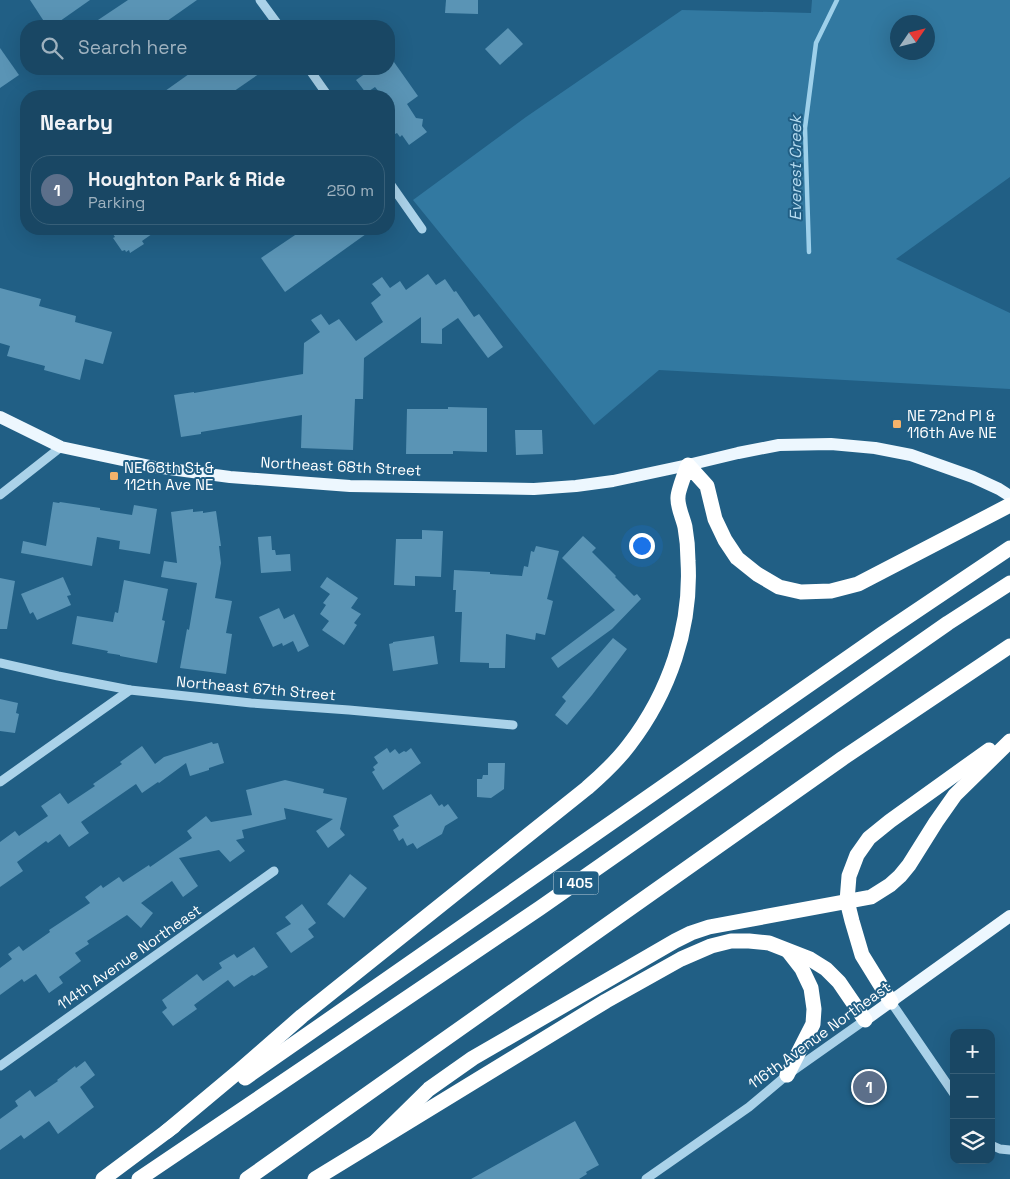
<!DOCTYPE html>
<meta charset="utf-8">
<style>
:root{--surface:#194764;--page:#224e6a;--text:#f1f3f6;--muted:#9fb2bf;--line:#375f78;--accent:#f5b36b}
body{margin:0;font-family:"Space Grotesk",sans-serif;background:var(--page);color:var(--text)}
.controls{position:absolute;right:15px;bottom:15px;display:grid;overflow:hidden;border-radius:10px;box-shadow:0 5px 20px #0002}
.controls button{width:45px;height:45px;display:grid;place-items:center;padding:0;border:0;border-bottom:1px solid var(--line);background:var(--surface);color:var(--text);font:25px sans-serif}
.compass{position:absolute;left:890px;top:15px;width:45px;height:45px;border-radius:50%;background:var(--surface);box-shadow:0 5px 20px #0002;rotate:55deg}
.you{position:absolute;left:641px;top:545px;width:18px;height:18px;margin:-12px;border:4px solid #fff;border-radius:50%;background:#1a73e8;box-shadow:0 0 0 8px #1a73e833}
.badge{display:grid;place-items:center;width:32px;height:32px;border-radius:50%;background:var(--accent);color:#fff;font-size:16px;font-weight:700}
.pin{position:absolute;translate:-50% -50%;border:2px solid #fff;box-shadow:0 1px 5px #0006}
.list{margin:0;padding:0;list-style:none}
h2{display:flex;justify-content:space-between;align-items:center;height:65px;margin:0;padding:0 20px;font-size:21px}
h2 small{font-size:16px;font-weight:400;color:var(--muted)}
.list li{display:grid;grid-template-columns:32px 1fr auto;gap:15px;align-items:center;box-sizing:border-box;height:70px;margin:0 10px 10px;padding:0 10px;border:1px solid var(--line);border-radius:20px}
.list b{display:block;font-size:19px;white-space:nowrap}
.list p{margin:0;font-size:16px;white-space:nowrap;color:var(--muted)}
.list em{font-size:16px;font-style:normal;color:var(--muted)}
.icon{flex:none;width:28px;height:28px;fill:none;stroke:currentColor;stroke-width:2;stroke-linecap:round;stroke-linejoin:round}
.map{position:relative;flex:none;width:1010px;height:1179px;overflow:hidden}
.search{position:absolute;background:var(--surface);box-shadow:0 5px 20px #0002;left:20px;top:20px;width:375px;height:55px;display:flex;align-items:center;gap:12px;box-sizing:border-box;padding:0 18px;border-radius:20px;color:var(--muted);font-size:19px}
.panel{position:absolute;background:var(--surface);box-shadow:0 5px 20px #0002;left:20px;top:90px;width:375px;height:145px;border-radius:20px}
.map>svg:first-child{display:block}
</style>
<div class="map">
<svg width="1010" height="1179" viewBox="0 0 1010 1179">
<rect width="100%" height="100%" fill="#215f85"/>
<path fill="#3279a1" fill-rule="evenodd" d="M812 0H1010V177L896 259 1010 313V389L659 370 594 425 487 291 413 200 526 117 682 10 811 13ZM898 22H928V52H898Z"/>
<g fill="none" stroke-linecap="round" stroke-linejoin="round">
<polyline stroke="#9ed0ea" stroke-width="4.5" points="809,252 805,128 816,43 837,0"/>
</g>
<g fill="#5a94b5">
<polygon points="30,0 90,0 53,26 47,26"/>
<polygon points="128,0 197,0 160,26 89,26"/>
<polygon points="446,0 478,0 478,14 445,13"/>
<polygon points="508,28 523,44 500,65 485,49"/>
<polygon points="0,48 19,75 0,88"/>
<polygon points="389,55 418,96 407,104 416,118 423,119 422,126 427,132 409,145 402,135 400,137 397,133 395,134 389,125 389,117 395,112 389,102 389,96 384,96 381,92 380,93 375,87 366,93 356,80 372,69 389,69"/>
<polygon points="196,69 266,69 227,96 158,96"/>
<polygon points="121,229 159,229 142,241 144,244 130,253 129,250 126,252 125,250 122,251 113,238 115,237 113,234"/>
<polygon points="304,229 373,229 285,292 261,258"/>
<polygon points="428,274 436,285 445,279 454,292 456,291 474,317 479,314 503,347 488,358 458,318 442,329 442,344 421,343 421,317 364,358 363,399 355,399 353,450 301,448 302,415 201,432 201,434 181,437 174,395 194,392 194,393 303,374 304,343 320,332 311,320 321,314 329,325 339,319 356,341 383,322 371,303 381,295 372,284 382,277 390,288 400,281 406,290"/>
<polygon points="0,288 41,299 39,306 76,316 75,322 112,332 103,364 85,359 80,380 44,370 45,366 7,356 10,346 0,343"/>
<polygon points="448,407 487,408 487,452 453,451 453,454 406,454 407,409 448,409"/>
<polygon points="515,430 542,430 543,454 516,455"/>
<polygon points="53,502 59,503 60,502 100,508 100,510 132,515 134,505 157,509 150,554 119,549 120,541 97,537 92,566 21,553 23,541 46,546"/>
<polygon points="193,509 193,512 203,511 203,513 216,511 221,546 219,546 221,563 215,598 232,601 226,633 232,634 226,674 180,668 187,629 189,630 197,583 161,577 164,561 177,563 171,512"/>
<polygon points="422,530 443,531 441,577 415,576 415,586 394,585 396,539 422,539"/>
<polygon points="271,536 272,550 275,550 276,555 290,554 291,571 261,573 258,537"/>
<polygon points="583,536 596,548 592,552 616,576 615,577 634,596 637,594 641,599 612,629 558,668 551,658 615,610 562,558"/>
<polygon points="536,546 559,551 547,599 553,601 545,635 536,633 535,640 506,634 505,668 489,668 489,663 460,662 462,612 455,612 456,590 453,590 454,570 490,572 490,574 522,576 524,566 528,567 531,551 534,552"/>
<polygon points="63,577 71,595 67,596 71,605 37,620 33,612 30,614 21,594"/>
<polygon points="327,577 358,598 351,608 361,614 354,623 357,625 344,645 322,630 329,621 320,614 326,605 323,603 330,594 320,587"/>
<polygon points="0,578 15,581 7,629 0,629"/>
<polygon points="124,580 168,589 162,620 165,621 157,663 120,656 120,655 107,653 108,651 72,644 77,616 113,622 115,612 118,613"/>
<polygon points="279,608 284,619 294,614 309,646 298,652 293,641 283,646 282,643 273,647 259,617"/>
<polygon points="434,636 438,664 393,671 389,644 393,643 393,642"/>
<polygon points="613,638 627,649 592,695 567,725 555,715 566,701 562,697"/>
<polygon points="0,699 18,703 16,713 19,714 15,733 0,731"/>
<polygon points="212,742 213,744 218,743 224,763 209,768 209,770 190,776 186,763 159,783 158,782 142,793 136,784 81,822 89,833 69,847 60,834 48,843 46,841 17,862 23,871 0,887 0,842 15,831 19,836 48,816 41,806 60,793 68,804 95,786 93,784 122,764 120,762 142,746 155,764 164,757"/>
<polygon points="387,748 390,753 395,749 399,754 404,751 406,752 411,748 421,763 383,790 372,772 375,770 373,767 378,763 374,757"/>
<polygon points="488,763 505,763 504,789 491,798 477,797 477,779 482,779 483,775 488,775"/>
<polygon points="285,780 324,789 323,793 347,798 340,829 345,835 328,848 316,831 333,819 284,808 286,819 242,830 244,838 236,840 245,851 230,862 219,850 179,858 198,886 183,897 172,881 141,903 153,913 141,928 127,915 87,941 89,944 75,953 81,961 59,977 63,983 49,993 36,974 24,982 22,979 0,995 0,968 12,959 8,954 19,946 23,951 50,932 49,930 90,903 85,897 101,885 103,888 119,877 123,882 149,865 150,867 192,838 187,831 206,816 211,822 252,815 246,790"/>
<polygon points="431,794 439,806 442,804 444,807 448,804 458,818 445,826 442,834 420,847 417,849 413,843 407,846 403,838 399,841 393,830 399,826 393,816"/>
<polygon points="350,874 367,888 344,918 327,904"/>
<polygon points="302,904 316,923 308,929 314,937 291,953 276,933 291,924 285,917"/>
<polygon points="254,947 268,967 254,976 252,975 234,987 228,980 194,1005 197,1009 173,1026 162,1012 167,1008 162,1000 197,974 203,981 222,968 219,963 234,954 237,958"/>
<polygon points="85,1061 95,1075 80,1087 94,1107 58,1134 49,1121 24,1139 21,1135 0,1150 0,1119 18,1106 15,1101 30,1090 35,1097 58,1081 57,1080 75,1066 76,1068"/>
<polygon points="575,1121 599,1165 586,1172 587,1174 579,1179 471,1179"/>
</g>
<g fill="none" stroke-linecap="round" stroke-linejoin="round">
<g stroke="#aad2e9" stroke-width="9">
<polyline points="260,0 279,26"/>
<polyline points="309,69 328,96"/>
<polyline points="389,182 422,229"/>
<polyline points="0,495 61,447"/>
<polyline points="0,663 58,676 130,690 251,703 349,710 513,725"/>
<polyline points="0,782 130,690"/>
<polyline points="891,1002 954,1094"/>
<polyline points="0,1066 274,871"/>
<polyline points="991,1145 1000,1149 1010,1150"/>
<polyline points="646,1179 749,1107 787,1075 865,1020"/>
</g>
<g stroke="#edf7fe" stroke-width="12">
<polyline points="0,417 61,447 155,467 230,477 350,486 534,489 576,486 613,481 688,465 738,453 779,445 831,444 875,448 911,455 973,477 999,489 1010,496"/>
<polyline points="865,1020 1010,916"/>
</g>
<g stroke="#fff" stroke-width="15">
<polyline points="891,1002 862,955 852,921 847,901 849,876 857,855 869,838 890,821 989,750"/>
<polyline points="787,1075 813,1024 814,1009 811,988 802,969 788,951"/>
<polyline points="245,1078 882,634 1010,548"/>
<path d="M166 1132 239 1071 302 1016 587 788C602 775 617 761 629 745 669 693 692 627 688 561 688 550 687 538 685 527 683 518 677 506 678 497 678 491 685 473 688 465L707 486 715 519 725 540 737 558 757 574 779 587 801 592 831 591 858 584 1010 505"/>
<polyline points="375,1142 429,1089 473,1058 675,941 691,933 709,927 871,897 890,885 900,876 909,865 936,822 955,795 1010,741"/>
<polyline points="103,1179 174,1126"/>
<polyline points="139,1179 540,908 948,623 1010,583"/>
<polyline points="247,1179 843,758 1010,646"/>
<polyline points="315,1179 606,1001 681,959 711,946 731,941 749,941 769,943 810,959 826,969 839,982 865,1020"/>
</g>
</g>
<g fill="#f5b36b" stroke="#215f85" stroke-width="2">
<rect x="892" y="419" width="10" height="10" rx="2.5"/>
<rect x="109" y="471" width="10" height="10" rx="2.5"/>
</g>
<g text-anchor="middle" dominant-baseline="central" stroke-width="4" stroke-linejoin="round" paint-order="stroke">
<rect fill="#215f85" stroke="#bccfda" stroke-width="1" x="553.5" y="871.5" width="45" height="23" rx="4"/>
<g font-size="14" font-weight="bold" fill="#fff">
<text x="576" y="883">I 405</text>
</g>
<g font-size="15" fill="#fff" stroke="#215f85" text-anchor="start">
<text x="907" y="415">NE 72nd Pl &amp;<tspan x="907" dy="17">116th Ave NE</tspan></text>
<text x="124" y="467">NE 68th St &amp;<tspan x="124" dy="17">112th Ave NE</tspan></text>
</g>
<g font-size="15" fill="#fff" stroke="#215f85">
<text transform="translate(341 466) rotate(3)">Northeast 68th Street</text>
<text transform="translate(256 688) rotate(5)">Northeast 67th Street</text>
<text transform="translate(129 957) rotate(-35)">114th Avenue Northeast</text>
<text transform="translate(819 1035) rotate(-36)">116th Avenue Northeast</text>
</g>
<g font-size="16" font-style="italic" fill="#b5dbf0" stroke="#215f85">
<text transform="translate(795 168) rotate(-90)">Everest Creek</text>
</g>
</g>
</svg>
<div class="controls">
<button>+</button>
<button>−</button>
<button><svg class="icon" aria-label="layers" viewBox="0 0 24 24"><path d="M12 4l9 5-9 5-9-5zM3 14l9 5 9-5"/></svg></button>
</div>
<svg class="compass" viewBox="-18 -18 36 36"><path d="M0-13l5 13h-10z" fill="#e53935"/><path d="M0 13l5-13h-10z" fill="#9fb2bf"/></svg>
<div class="you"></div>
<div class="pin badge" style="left:869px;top:1087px;background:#5c6f8a">1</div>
<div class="search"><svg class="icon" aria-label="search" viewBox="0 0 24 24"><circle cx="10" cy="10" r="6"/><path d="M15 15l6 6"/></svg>Search here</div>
<section class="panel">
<h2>Nearby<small></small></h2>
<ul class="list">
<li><span class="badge" style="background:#5c6f8a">1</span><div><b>Houghton Park &amp; Ride</b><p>Parking</p></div><em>250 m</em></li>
</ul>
</section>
</div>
